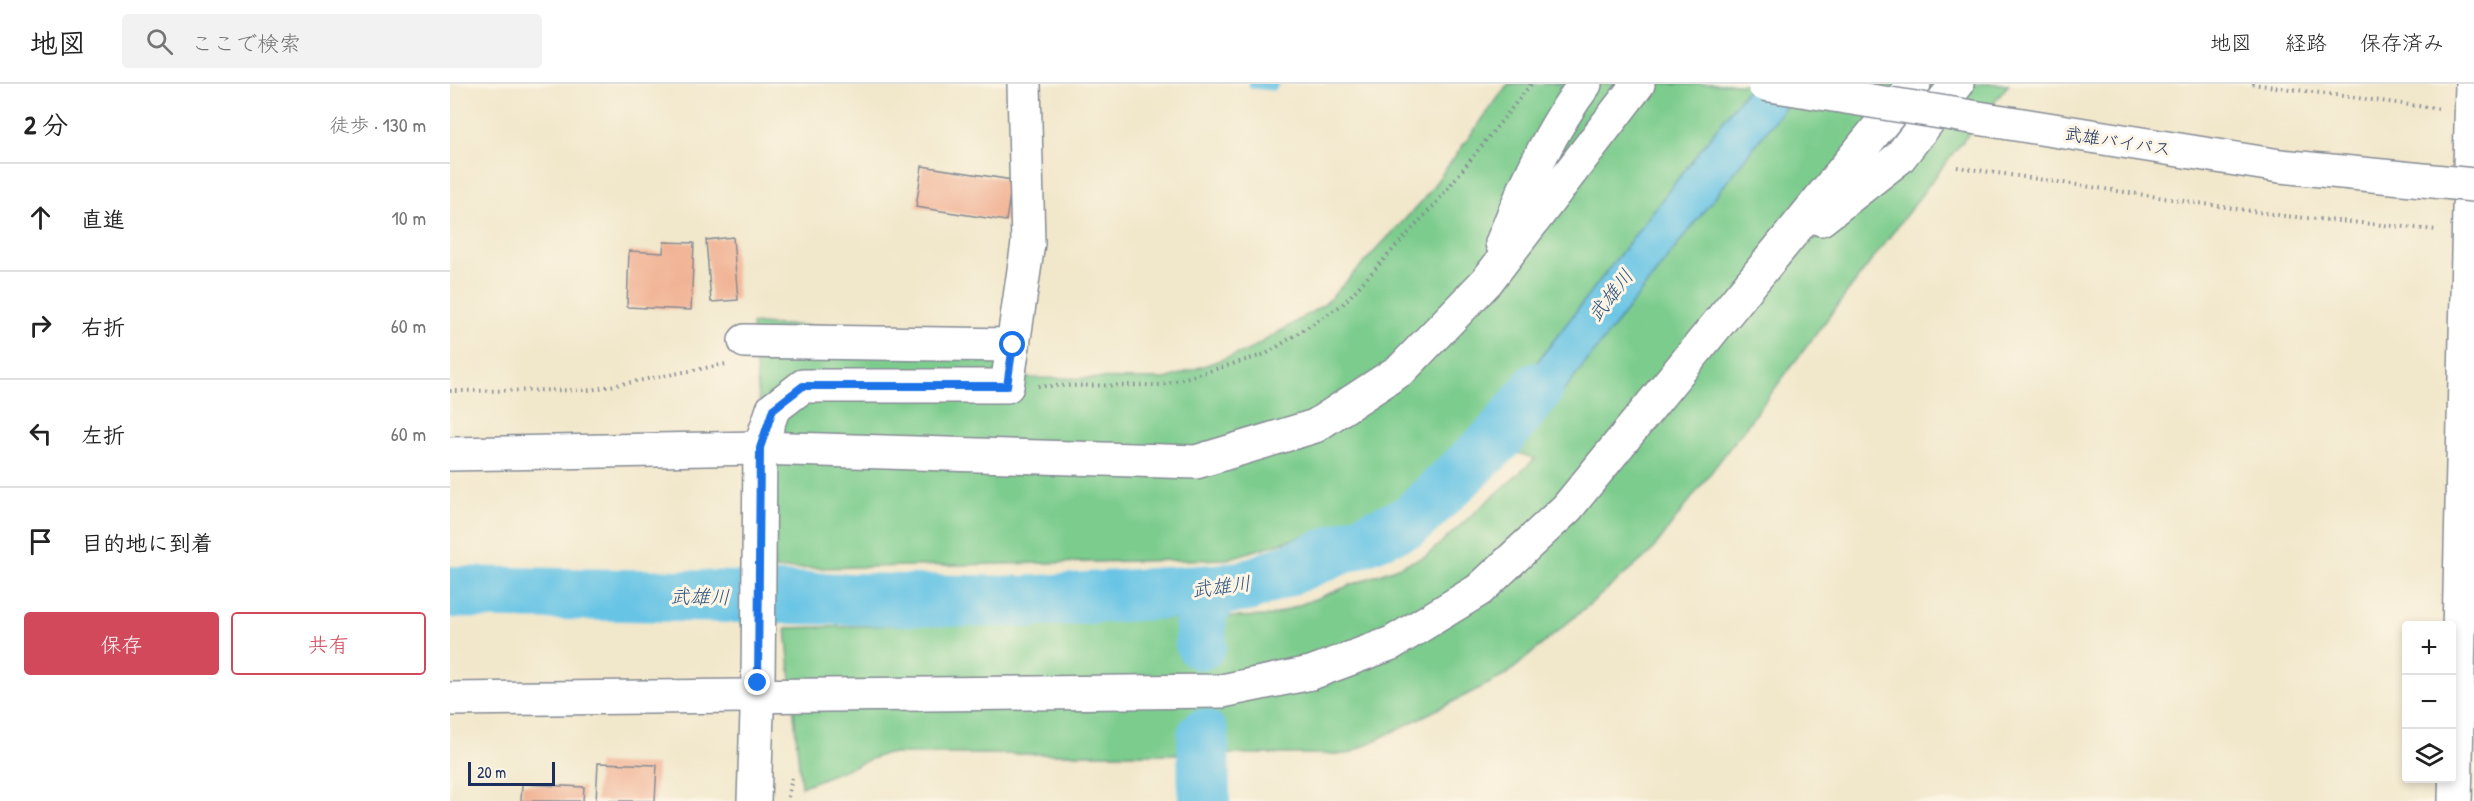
<!DOCTYPE html>
<html lang="ja">
<meta charset="utf-8">
<style>
:root{--surface:#fff;--page:#f2f2f2;--text:#222;--muted:#767676;--line:#e0e0e0;--accent:#d1495b}
body{margin:0;font-family:"Patrick Hand","Klee One",sans-serif;background:var(--page);color:var(--text)}
.controls{position:absolute;right:18px;bottom:18px;display:grid;overflow:hidden;border-radius:6px;box-shadow:0 3px 9px #0003}
.controls button{width:54px;height:54px;display:grid;place-items:center;padding:0;border:0;border-bottom:2px solid var(--line);background:var(--surface);color:var(--text);font:30px sans-serif}
.scale{position:absolute;left:18px;bottom:15px;width:87px;box-sizing:border-box;padding-left:6px;border:3px solid #1b2f5e;border-top:0;font-size:16px;line-height:21px;white-space:nowrap;color:#1b2f5e;-webkit-text-stroke:4px #fcf5e5;paint-order:stroke}
.stop{position:absolute;width:18px;height:18px;margin:-14px;border:4px solid #1a73e8;border-radius:50%;background:#fff}
.stop.end{background:#1a73e8;border-color:#fff;box-shadow:0 2px 6px #0008}
.list{margin:0;padding:0;list-style:none}
h2{display:flex;justify-content:space-between;align-items:center;height:78px;margin:0;padding:0 24px;font-size:26px}
h2 small{font-size:20px;font-weight:400;color:var(--muted)}
.list li{display:grid;grid-template-columns:39px 1fr auto;gap:18px;align-items:center;box-sizing:border-box;height:108px;padding:0 24px;border-top:2px solid var(--line)}
.list b{display:block;font-size:22px;white-space:nowrap}
.list em{font-size:20px;font-style:normal;color:var(--muted)}
.actions{display:flex;gap:12px;padding:18px 24px}
.actions a{flex:1;padding:14px 0;border:2px solid var(--accent);border-radius:6px;text-align:center;font-size:21px;color:var(--accent)}
.actions .main{background:var(--accent);color:#fff}
.icon{flex:none;width:33px;height:33px;fill:none;stroke:currentColor;stroke-width:2;stroke-linecap:round;stroke-linejoin:round}
.map{position:relative;flex:none;width:2024px;height:717px;overflow:hidden}
header{display:flex;align-items:center;gap:36px;box-sizing:border-box;height:84px;padding:0 30px;background:var(--surface);border-bottom:2px solid var(--line)}
header strong{font-size:28px}
nav{display:flex;gap:33px;margin-inline-start:auto;font-size:21px}
.search{width:420px;height:54px;background:var(--page);display:flex;align-items:center;gap:15px;box-sizing:border-box;padding:0 21px;border-radius:6px;color:var(--muted);font-size:22px}
main{display:flex}
aside{flex:1;background:var(--surface)}
.map>svg:first-child{display:block}
</style>
<header>
<strong>地図</strong>
<div class="search"><svg class="icon" aria-label="search" viewBox="0 0 24 24"><circle cx="10" cy="10" r="6"/><path d="M15 15l6 6"/></svg>ここで検索</div>
<nav><a>地図</a><a>経路</a><a>保存済み</a></nav>
</header>
<main>
<aside>
<h2>2 分<small>徒歩 · 130 m</small></h2>
<ul class="list">
<li><svg class="icon" aria-label="ahead" viewBox="0 0 24 24"><path d="M12 20V5M6 11l6-6 6 6"/></svg><div><b>直進</b></div><em>10 m</em></li>
<li><svg class="icon" aria-label="right" viewBox="0 0 24 24"><path d="M7 20v-9h11M14 6l5 5-5 5"/></svg><div><b>右折</b></div><em>60 m</em></li>
<li><svg class="icon" aria-label="left" viewBox="0 0 24 24"><path d="M17 20v-9H6M10 6l-5 5 5 5"/></svg><div><b>左折</b></div><em>60 m</em></li>
<li><svg class="icon" aria-label="arrive" viewBox="0 0 24 24"><path d="M6 21V4h12l-3 4 3 4H6"/></svg><div><b>目的地に到着</b></div></li>
</ul>
<div class="actions"><a class="main">保存</a><a>共有</a></div>
</aside>
<div class="map">
<svg width="2024" height="717" viewBox="0 0 2024 717">
<rect width="100%" height="100%" fill="#fcf5e5"/>
<filter id="ink" filterUnits="userSpaceOnUse"><feTurbulence type="fractalNoise" baseFrequency=".0167" numOctaves="2"/><feDisplacementMap in="SourceGraphic" scale="12" xChannelSelector="R" yChannelSelector="G"/><feConvolveMatrix kernelMatrix="1 2 1 2 8 2 1 2 1" color-interpolation-filters="sRGB"/></filter>
<filter id="wash" filterUnits="userSpaceOnUse"><feTurbulence type="fractalNoise" baseFrequency=".008" numOctaves="4" result="noise"/><feDisplacementMap in="SourceGraphic" scale="24" xChannelSelector="R" yChannelSelector="G"/><feGaussianBlur stdDeviation="1.35" result="paint"/><feColorMatrix in="noise" values="0 0 0 0 0 0 0 0 0 0 0 0 0 0 0 0 0 1.4 0 .05"/><feComposite in="paint" operator="in"/></filter>
<g filter="url(#wash)">
<rect width="100%" height="100%" fill="#f1e7cb"/>
<g fill="#7ccc8d" stroke="#4c7e76" stroke-width="1.5">
<polygon points="1058,0 1301,0 1028,355 949,423 777,475 324,485 302,240 573,248 577,294 716,295 799,266 875,220 973,116"/>
<polygon points="1353,0 1559,0 1500,73 1200,469 1056,591 898,670 434,670 351,703 336,544 821,532 976,472 1085,375 1066,368"/>
</g>
<polygon fill="#67c4e5" stroke="#417aa2" stroke-width="1.5" points="1301,0 1353,0 1066,368 1028,355"/>
<g fill="none" stroke-linecap="round" stroke-linejoin="round">
<polyline stroke="#67c4e5" stroke-width="9" points="803,0 822,2 824,0"/>
<g stroke="#67c4e5" stroke-width="52">
<polyline points="0,508 575,518 767,506 797,502 960,437 1049,353 1088,304"/>
<polyline points="751,560 750,528 767,506"/>
<polyline points="753,651 754,717"/>
</g>
</g>
<g id="blocks">
<g fill="#f1b395">
<polygon points="472,82 562,96 556,137 466,123"/>
<polygon points="283,153 288,216 261,218 256,156"/>
<polygon points="214,158 244,159 241,226 177,223 179,167 213,169"/>
<polygon points="148,679 207,681 205,717 146,717"/>
<polygon points="72,700 134,703 133,717 71,717"/>
</g>
</g>
</g>
<g filter="url(#ink)">
<use href="#blocks" fill-opacity="0" stroke="#868b94" stroke-width="1.5"/>
<g fill="none" stroke-linecap="round" stroke-linejoin="round">
<g stroke="#868b94" stroke-width="36">
<g id="minor">
<polyline points="1371,135 1449,74 1507,0"/>
<path d="M1052 159C1073 105 1100 46 1135 0"/>
<polyline points="295,257 563,261"/>
<polyline points="0,370 310,364 746,378 865,342 952,285 1037,197 1188,0"/>
<polyline points="0,615 772,607 861,589 942,559 1029,506 1117,424 1464,0"/>
<polyline points="304,717 308,599 310,364 323,325 353,302 557,302 578,159 574,0"/>
<polyline points="2005,717 2022,0"/>
</g>
</g>
<g stroke="#868b94" stroke-width="4" stroke-dasharray="1.5 4.5" stroke-linecap="butt">
<polyline points="1802,0 1991,25"/>
<polyline points="1507,83 1835,132 1987,146"/>
<polyline points="588,302 712,301 816,270 892,221 986,119 1081,0"/>
<polyline points="0,307 140,306 276,280"/>
<polyline points="338,713 342,693"/>
</g>
<use href="#minor" stroke="#fff" stroke-width="33"/>
<g stroke="#868b94" stroke-width="36" stroke-linecap="butt">
<polyline id="trunk-bridge" points="1314,0 1830,82 2024,101"/>
</g>
<use href="#trunk-bridge" stroke="#fff" stroke-width="33"/>
</g>
</g>
<g fill="none" stroke-linecap="round" stroke-linejoin="round" filter="url(#ink)">
<polyline stroke="#1a73e8" stroke-width="8" points="308,599 310,364 323,325 353,302 557,302 563,261"/>
</g>
<g text-anchor="middle" dominant-baseline="central" stroke-width="6" stroke-linejoin="round" paint-order="stroke">
<g font-size="18" fill="#1b2f5e" stroke="#fcf5e5">
<text transform="translate(1668 57) rotate(9)">武雄バイパス</text>
</g>
<g font-size="20" font-style="italic" fill="#2e5480" stroke="#fcf5e5">
<text transform="translate(1160 211) rotate(-52)">武雄川</text>
<text transform="translate(771 502) rotate(-7)">武雄川</text>
<text transform="translate(250 512) rotate(1)">武雄川</text>
</g>
</g>
</svg>
<div class="controls">
<button>+</button>
<button>−</button>
<button><svg class="icon" aria-label="layers" viewBox="0 0 24 24"><path d="M12 4l9 5-9 5-9-5zM3 14l9 5 9-5"/></svg></button>
</div>
<div class="scale">20 m</div>
<div class="stop" style="left:563px;top:261px"></div>
<div class="stop end" style="left:308px;top:599px"></div>
</div>
</main>
